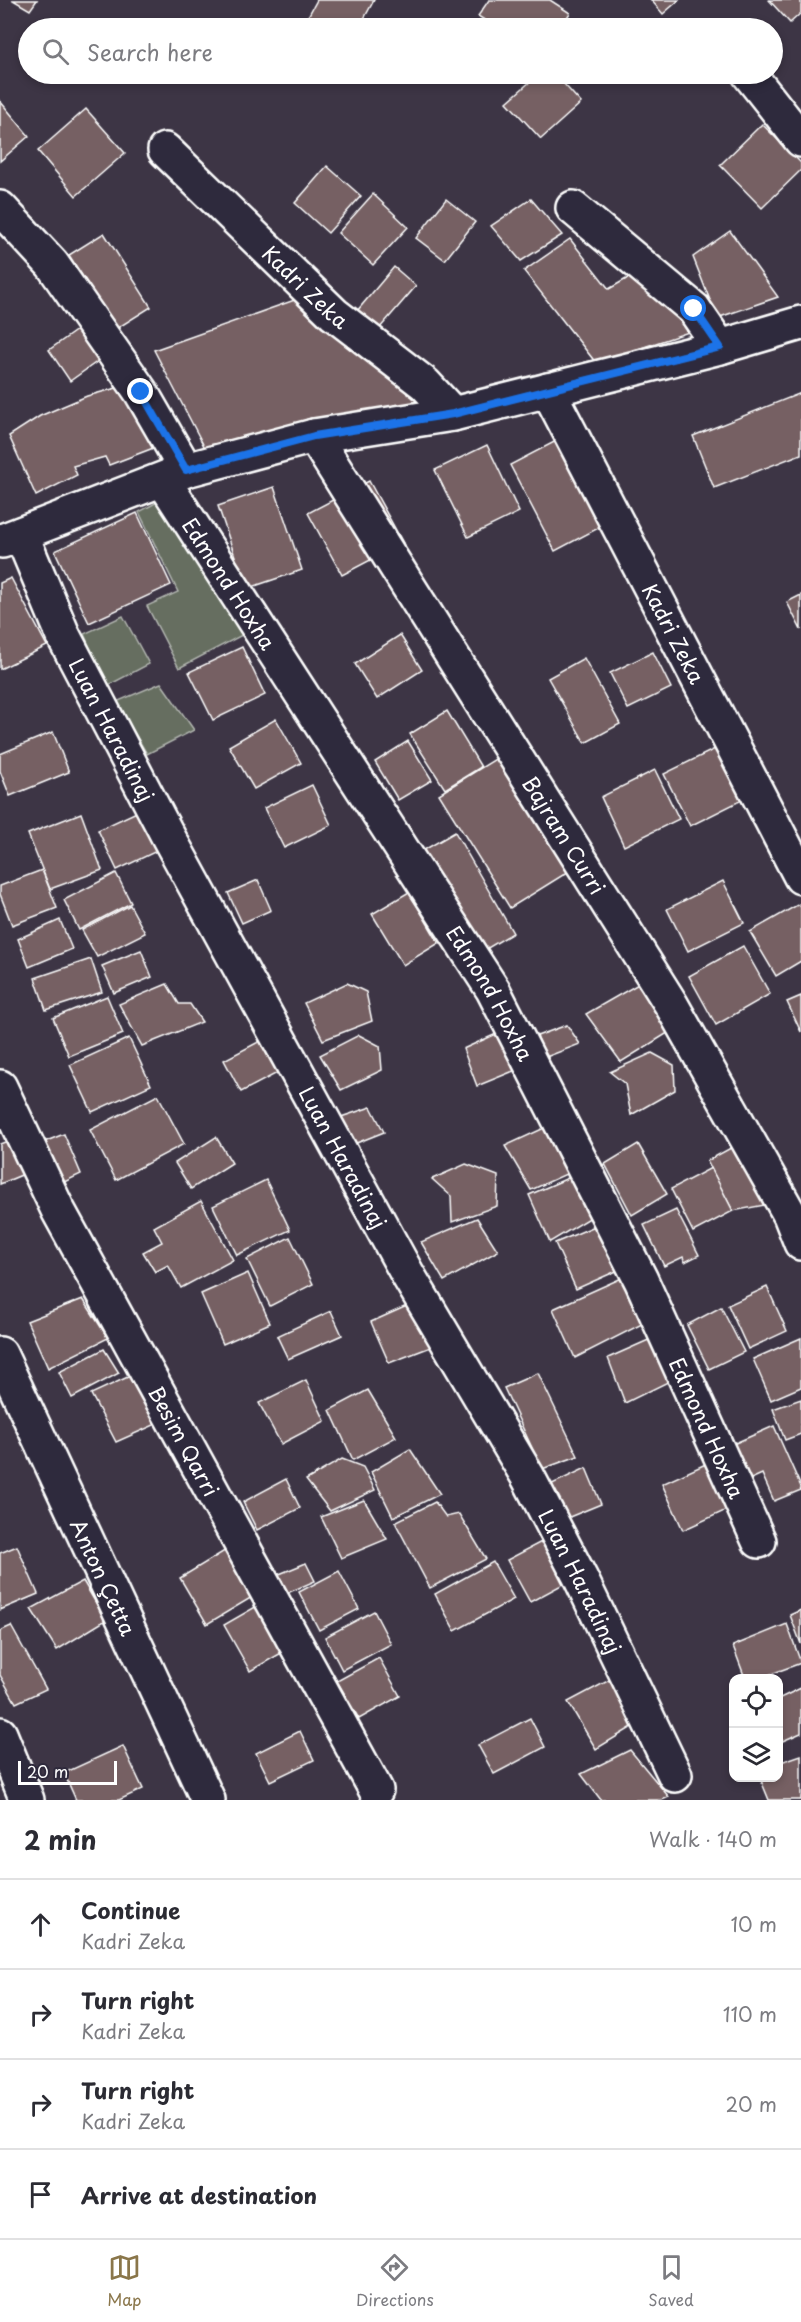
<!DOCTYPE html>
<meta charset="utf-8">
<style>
:root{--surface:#fff;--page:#f2f2f3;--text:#2b2b33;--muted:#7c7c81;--line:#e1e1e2;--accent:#8a764a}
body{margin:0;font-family:"Playpen Sans",sans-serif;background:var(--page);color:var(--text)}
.controls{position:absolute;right:18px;bottom:18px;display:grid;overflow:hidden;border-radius:12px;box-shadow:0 3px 9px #0003}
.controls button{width:54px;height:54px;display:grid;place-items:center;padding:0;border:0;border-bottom:2px solid var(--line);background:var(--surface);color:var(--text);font:30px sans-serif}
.scale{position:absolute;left:18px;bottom:15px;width:99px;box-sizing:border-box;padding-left:6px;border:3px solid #fff;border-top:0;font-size:16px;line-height:21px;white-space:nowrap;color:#fff;-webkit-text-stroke:4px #2f2a3d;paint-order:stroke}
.stop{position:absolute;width:18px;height:18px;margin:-14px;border:4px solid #1a73e8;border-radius:50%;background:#fff}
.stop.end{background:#1a73e8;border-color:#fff;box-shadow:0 2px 6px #0008}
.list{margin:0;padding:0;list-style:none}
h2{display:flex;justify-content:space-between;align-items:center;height:78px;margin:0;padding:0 24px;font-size:26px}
h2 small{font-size:20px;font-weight:400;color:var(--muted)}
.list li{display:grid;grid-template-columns:39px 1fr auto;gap:18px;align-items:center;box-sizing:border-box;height:90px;padding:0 24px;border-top:2px solid var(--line)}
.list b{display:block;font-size:22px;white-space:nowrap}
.list p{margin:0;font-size:20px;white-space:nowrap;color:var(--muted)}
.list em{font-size:20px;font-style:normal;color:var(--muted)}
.icon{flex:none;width:33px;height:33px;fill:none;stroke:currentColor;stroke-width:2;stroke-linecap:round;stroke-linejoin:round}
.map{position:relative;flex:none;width:801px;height:1800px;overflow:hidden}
.search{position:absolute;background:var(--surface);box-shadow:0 3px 9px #0003;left:18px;right:18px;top:18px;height:66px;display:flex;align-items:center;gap:15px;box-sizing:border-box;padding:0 21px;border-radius:33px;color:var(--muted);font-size:22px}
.sheet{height:438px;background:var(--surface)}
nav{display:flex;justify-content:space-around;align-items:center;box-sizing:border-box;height:84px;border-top:2px solid var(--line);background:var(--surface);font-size:16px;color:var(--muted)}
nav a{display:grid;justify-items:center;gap:3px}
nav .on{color:var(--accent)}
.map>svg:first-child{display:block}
</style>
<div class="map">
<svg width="801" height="1800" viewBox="0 0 801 1800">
<rect width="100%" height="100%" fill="#3d3545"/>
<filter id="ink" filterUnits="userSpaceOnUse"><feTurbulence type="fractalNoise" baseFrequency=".0167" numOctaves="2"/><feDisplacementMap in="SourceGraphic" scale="12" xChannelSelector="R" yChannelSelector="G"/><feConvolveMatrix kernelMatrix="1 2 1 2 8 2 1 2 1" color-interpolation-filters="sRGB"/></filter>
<g filter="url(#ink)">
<g fill="#666e61" stroke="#b2b6b0" stroke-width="1.5">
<polygon points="172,494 246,633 179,668 147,606 178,592 139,512"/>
<polygon points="123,616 149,664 107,686 84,634"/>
<polygon points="161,683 194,730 147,754 116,702"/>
</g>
<g fill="#766063" stroke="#fff" stroke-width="1.5">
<polygon points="13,0 37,0 30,10"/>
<polygon points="317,0 374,0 359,28 318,28 305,22"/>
<polygon points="489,0 550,0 570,13 560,28 497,28 478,16"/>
<polygon points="651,0 679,0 663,14"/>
<polygon points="769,0 801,0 801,13 790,23"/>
<polygon points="539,74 555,74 581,103 541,139 507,102"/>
<polygon points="0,101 29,136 0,161"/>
<polygon points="86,109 125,153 76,196 38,151"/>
<polygon points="762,124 801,163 801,170 762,208 720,165"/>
<polygon points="327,166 361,196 328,233 295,203"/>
<polygon points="373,194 408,227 373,265 338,233"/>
<polygon points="446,199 475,222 445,260 416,238"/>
<polygon points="531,199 562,235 521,261 491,226"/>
<polygon points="730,231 778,297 717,318 693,257"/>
<polygon points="104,233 151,307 116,329 69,255"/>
<polygon points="570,239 609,289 635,274 663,295 692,331 596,363 524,271"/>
<polygon points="394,267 416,286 379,329 357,311"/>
<polygon points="303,297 430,406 207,452 154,350"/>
<polygon points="77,330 98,361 70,381 49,350"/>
<polygon points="128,385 156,447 109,465 105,457 73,466 77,475 36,496 9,436 40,416 87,396"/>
<polygon points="801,393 801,454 714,488 693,436"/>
<polygon points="560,439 606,524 555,551 510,465"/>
<polygon points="487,445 519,512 468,537 435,470"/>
<polygon points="369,481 403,543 342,575 308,513"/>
<polygon points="274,487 302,570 246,589 218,506"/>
<polygon points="137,513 171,585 89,623 55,551"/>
<polygon points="11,578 47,646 0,669 0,583"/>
<polygon points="801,595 801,630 787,602"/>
<polygon points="400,635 422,670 377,699 355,664"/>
<polygon points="242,647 265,695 213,720 189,672"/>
<polygon points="653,652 671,688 628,709 610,673"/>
<polygon points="584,658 620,724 585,743 548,678"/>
<polygon points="447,711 481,767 445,789 410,734"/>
<polygon points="276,719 301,763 254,789 229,746"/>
<polygon points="53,732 69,772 10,796 0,771 0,754"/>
<polygon points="408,741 432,780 398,800 375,762"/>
<polygon points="717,748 742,800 690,826 664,774"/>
<polygon points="505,753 576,867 510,908 439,794"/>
<polygon points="655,770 679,819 624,846 601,797"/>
<polygon points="312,785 331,825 284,848 264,808"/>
<polygon points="143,809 161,849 117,870 98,830"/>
<polygon points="81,813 102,870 50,889 28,834"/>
<polygon points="455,832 513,933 476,955 417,854"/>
<polygon points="42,870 57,908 12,925 0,894 0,886"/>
<polygon points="116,873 131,903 79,930 64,900"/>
<polygon points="258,880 271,910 242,923 228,893"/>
<polygon points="723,881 744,923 688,951 667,909"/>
<polygon points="409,892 439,943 403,965 372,914"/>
<polygon points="799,904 801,908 801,961 776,976 750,932"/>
<polygon points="130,905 145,933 97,957 82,930"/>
<polygon points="60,920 72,949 29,967 18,939"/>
<polygon points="743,946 770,994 716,1025 689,976"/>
<polygon points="141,950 152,977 114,993 102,966"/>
<polygon points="91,959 102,992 46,1010 35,978"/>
<polygon points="347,983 366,992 372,1021 323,1040 304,1003"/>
<polygon points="640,983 671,1031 621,1062 586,1014"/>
<polygon points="167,984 179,1004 190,1004 202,1022 142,1046 119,1004"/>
<polygon points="107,996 123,1034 69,1056 53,1018"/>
<polygon points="801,996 801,1032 787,1002"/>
<polygon points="567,1025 580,1044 546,1057 537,1036"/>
<polygon points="503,1031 526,1066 477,1086 463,1049"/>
<polygon points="359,1035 380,1046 382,1070 341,1090 320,1055"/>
<polygon points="268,1037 285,1069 241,1092 224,1060"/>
<polygon points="129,1038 151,1085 92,1112 70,1065"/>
<polygon points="652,1053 674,1065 675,1090 631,1115 625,1084 610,1072"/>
<polygon points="158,1095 184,1144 116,1180 90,1130"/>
<polygon points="371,1107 384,1132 354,1144 341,1117"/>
<polygon points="553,1124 575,1170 531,1190 505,1146"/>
<polygon points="64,1134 81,1174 60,1184 39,1144"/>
<polygon points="216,1137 232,1163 191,1189 175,1163"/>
<polygon points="15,1138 31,1171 0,1184 0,1144"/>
<polygon points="638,1144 667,1194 632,1215 605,1164"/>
<polygon points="738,1144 770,1204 733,1211 707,1161"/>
<polygon points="466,1164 498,1176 497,1206 452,1222 451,1196 432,1179"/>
<polygon points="711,1168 733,1211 693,1232 671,1189"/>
<polygon points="575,1175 598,1213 550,1242 529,1195"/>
<polygon points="266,1180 290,1230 237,1255 213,1206"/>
<polygon points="201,1201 233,1260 181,1288 168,1265 155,1272 143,1252 162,1242 154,1227"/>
<polygon points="676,1210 699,1255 685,1262 683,1257 664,1266 644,1225"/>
<polygon points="477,1218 498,1251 444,1281 421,1242"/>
<polygon points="602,1223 621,1269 576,1289 555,1243"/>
<polygon points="290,1237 313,1284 270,1306 247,1259"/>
<polygon points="248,1273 270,1323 223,1344 201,1294"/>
<polygon points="624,1277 646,1322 575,1358 553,1309"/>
<polygon points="767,1287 787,1331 748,1349 728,1305"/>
<polygon points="83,1299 108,1338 48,1368 27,1321"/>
<polygon points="418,1301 436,1345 389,1363 371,1322"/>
<polygon points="721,1307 744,1352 709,1369 687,1325"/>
<polygon points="331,1311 342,1335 288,1359 277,1336"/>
<polygon points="653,1338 672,1380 625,1403 608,1358"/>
<polygon points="801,1338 801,1387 771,1400 753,1359"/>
<polygon points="104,1349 119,1373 72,1398 59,1372"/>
<polygon points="538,1373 578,1456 542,1469 504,1388"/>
<polygon points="130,1376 161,1422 116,1442 91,1394"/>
<polygon points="306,1380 325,1421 281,1444 259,1403"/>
<polygon points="368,1390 396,1437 353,1460 330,1410"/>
<polygon points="801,1399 801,1434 785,1440 773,1409"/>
<polygon points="774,1426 801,1487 801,1490 774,1501 762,1474 740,1484 724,1448"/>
<polygon points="410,1449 440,1494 393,1517 371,1472"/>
<polygon points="342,1459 363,1467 375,1490 330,1511 306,1480"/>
<polygon points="710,1462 731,1508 683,1530 662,1484"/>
<polygon points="586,1468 601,1504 567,1518 552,1484"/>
<polygon points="286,1479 300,1508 257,1530 243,1502"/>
<polygon points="364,1500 387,1539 341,1558 321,1517"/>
<polygon points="435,1502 446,1517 459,1514 486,1559 430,1588 395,1522"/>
<polygon points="547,1539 569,1581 530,1602 507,1560"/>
<polygon points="17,1546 38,1594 0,1610 0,1553"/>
<polygon points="231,1547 259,1593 207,1624 180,1578"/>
<polygon points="493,1562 514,1599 455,1631 435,1594"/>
<polygon points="306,1563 315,1581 285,1594 277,1575"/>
<polygon points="339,1571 359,1609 319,1630 299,1592"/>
<polygon points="83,1581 106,1620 57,1650 31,1609"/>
<polygon points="266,1601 292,1647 250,1671 224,1625"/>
<polygon points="801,1610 801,1644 790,1615"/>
<polygon points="374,1611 391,1644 342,1670 325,1637"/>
<polygon points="787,1624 801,1663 760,1678 745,1678 733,1646"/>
<polygon points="11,1626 46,1689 16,1703 0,1675 0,1631"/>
<polygon points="379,1658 400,1696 359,1719 337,1681"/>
<polygon points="619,1675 644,1720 596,1749 568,1702"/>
<polygon points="801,1688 801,1733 778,1743 778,1699"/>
<polygon points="530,1718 545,1747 494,1774 478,1745"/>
<polygon points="300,1731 314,1760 270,1781 256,1753"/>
<polygon points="123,1746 143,1789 119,1800 76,1800 64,1773"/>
<polygon points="630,1750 669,1797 662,1800 601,1800 581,1774"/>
<polygon points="801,1755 801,1800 769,1800 760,1778 778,1778 778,1763"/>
</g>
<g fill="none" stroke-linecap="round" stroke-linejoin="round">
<g stroke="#fff" stroke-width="38">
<g id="minor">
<polyline points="749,74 801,140"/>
<path id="s1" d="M165 150 334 314 425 384 453 414"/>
<polyline points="0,208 52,264 141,392 186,470"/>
<polyline points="573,208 694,309 720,347"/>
<path id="s2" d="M548 390 801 877"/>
<path id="s3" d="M314 436 671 1004 790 1215 801 1243"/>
<path id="s4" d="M163 480 493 990 641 1280 759 1541"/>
<path id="s5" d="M21 534 64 637 169 838 408 1275 528 1477 580 1577 675 1775"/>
<polyline points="2,541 186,470 314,436 453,414 720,347 801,323"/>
<path id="s6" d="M0 1087 58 1210 376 1790"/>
<path id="s7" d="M0 1354 208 1800"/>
<polyline points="0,1734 27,1800"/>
</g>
</g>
<use href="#minor" stroke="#2f2a3d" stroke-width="33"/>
</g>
</g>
<g fill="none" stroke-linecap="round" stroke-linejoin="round" filter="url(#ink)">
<polyline stroke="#1a73e8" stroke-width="8" points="141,392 186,470 314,436 453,414 720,347 694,309"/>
</g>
<g text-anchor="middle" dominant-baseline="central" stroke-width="5" stroke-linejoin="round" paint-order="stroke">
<g font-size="21" fill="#fff" stroke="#2f2a3d">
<text stroke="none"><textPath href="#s1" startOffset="196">Kadri Zeka</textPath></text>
<text stroke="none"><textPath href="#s4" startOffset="123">Edmond Hoxha</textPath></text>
<text stroke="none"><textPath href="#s2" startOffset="274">Kadri Zeka</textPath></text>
<text stroke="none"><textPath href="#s5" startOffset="216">Luan Haradinaj</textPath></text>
<text stroke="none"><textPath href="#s3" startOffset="471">Bajram Curri</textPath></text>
<text stroke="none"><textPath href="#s4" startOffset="609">Edmond Hoxha</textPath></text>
<text stroke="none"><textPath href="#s5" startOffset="702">Luan Haradinaj</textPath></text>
<text stroke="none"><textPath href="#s4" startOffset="1095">Edmond Hoxha</textPath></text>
<text stroke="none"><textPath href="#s6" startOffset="399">Besim Qarri</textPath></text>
<text stroke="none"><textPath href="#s7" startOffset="246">Anton Çetta</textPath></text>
<text stroke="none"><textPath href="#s5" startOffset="1188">Luan Haradinaj</textPath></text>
</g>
</g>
</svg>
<div class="controls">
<button><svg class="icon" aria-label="locate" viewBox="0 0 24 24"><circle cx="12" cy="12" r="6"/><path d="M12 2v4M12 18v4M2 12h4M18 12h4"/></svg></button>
<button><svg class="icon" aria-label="layers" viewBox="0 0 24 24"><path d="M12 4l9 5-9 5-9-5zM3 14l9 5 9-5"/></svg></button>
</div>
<div class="scale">20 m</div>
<div class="stop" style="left:694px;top:309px"></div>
<div class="stop end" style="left:141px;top:392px"></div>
<div class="search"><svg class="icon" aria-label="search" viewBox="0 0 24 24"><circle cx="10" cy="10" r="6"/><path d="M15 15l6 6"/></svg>Search here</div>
</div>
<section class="sheet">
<h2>2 min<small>Walk · 140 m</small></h2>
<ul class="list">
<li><svg class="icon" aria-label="ahead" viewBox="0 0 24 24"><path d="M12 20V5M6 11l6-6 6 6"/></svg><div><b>Continue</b><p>Kadri Zeka</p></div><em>10 m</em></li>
<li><svg class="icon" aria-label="right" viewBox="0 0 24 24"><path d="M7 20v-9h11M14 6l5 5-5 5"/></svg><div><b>Turn right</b><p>Kadri Zeka</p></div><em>110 m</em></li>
<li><svg class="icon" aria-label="right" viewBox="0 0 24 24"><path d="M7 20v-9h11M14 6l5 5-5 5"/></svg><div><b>Turn right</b><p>Kadri Zeka</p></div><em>20 m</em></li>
<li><svg class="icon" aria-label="arrive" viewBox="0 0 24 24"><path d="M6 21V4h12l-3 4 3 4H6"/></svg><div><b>Arrive at destination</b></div></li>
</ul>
</section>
<nav>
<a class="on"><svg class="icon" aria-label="map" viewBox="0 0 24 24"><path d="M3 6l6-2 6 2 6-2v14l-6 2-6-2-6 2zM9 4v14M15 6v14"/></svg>Map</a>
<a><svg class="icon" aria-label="directions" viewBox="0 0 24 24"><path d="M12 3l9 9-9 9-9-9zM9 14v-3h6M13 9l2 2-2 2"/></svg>Directions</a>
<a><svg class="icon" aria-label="saved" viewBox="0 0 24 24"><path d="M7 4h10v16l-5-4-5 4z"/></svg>Saved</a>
</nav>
